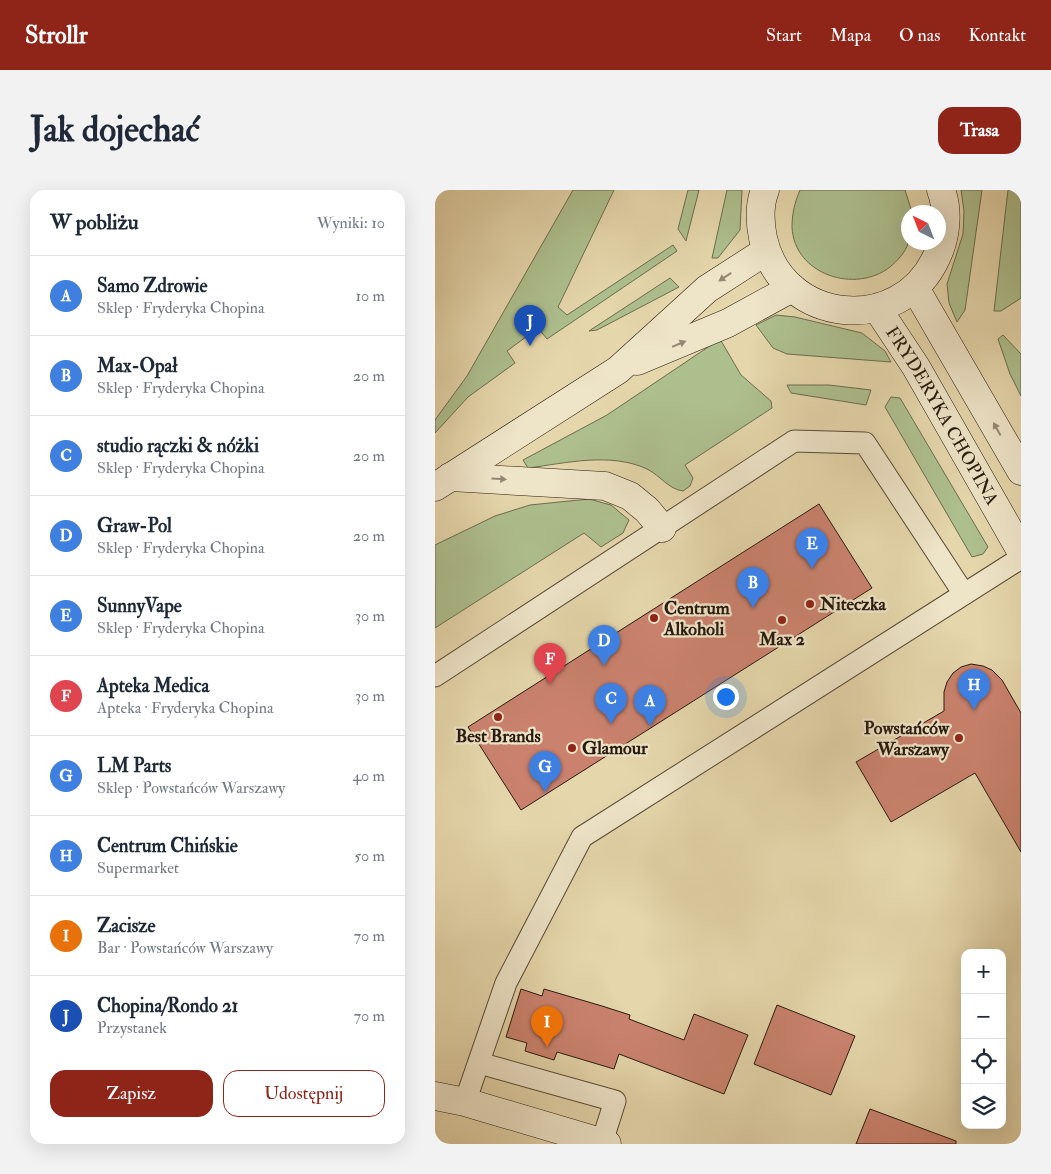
<!DOCTYPE html>
<html lang="pl">
<meta charset="utf-8">
<style>
:root{--surface:#fff;--page:#f2f2f3;--text:#1f2937;--muted:#747a83;--line:#e0e1e3;--accent:#8f2418}
body{margin:0;font-family:"IM FELL Double Pica",serif;background:var(--page);color:var(--text)}
.controls{position:absolute;right:15px;bottom:15px;display:grid;overflow:hidden;border-radius:10px;box-shadow:0 5px 20px #0002}
.controls button{width:45px;height:45px;display:grid;place-items:center;padding:0;border:0;border-bottom:1px solid var(--line);background:var(--surface);color:var(--text);font:25px sans-serif}
.compass{position:absolute;left:466px;top:15px;width:45px;height:45px;border-radius:50%;background:var(--surface);box-shadow:0 5px 20px #0002;rotate:318deg}
.you{position:absolute;left:290px;top:506px;width:18px;height:18px;margin:-12px;border:4px solid #fff;border-radius:50%;background:#1a73e8;box-shadow:0 0 0 8px #1a73e833}
.badge{display:grid;place-items:center;width:32px;height:32px;border-radius:50%;background:var(--accent);color:#fff;font-size:16px;font-weight:700}
.pin{position:absolute;translate:-50% -41px;filter:drop-shadow(0 1px 2px #0008)}
.pin::after{content:'';position:absolute;top:26px;width:18px;height:15px;background:inherit;clip-path:polygon(0 0,100% 0,50% 100%)}
.list{margin:0;padding:0;list-style:none}
h2{display:flex;justify-content:space-between;align-items:center;height:65px;margin:0;padding:0 20px;font-size:21px}
h2 small{font-size:16px;font-weight:400;color:var(--muted)}
.list li{display:grid;grid-template-columns:32px 1fr auto;gap:15px;align-items:center;box-sizing:border-box;height:80px;padding:0 20px;border-top:1px solid var(--line)}
.list b{display:block;font-size:19px;white-space:nowrap}
.list p{margin:0;font-size:16px;white-space:nowrap;color:var(--muted)}
.list em{font-size:16px;font-style:normal;color:var(--muted)}
.actions{display:flex;gap:10px;padding:15px 20px}
.actions a{flex:1;padding:11px 0;border:1px solid var(--accent);border-radius:15px;text-align:center;font-size:18px;color:var(--accent)}
.actions .main{background:var(--accent);color:#fff}
.icon{flex:none;width:28px;height:28px;fill:none;stroke:currentColor;stroke-width:2;stroke-linecap:round;stroke-linejoin:round}
.map{position:relative;flex:none;width:586px;height:954px;overflow:hidden;border-radius:15px}
header{display:flex;align-items:center;gap:30px;box-sizing:border-box;height:70px;padding:0 25px;background:var(--accent);color:#fff}
header strong{font-size:24px}
nav{display:flex;gap:28px;margin-inline-start:auto;font-size:18px}
.intro{display:flex;align-items:center;justify-content:space-between;box-sizing:border-box;height:120px;padding:0 30px}
h1{margin:0;font-size:35px}
.button{padding:12px 22px;border-radius:15px;background:var(--accent);color:#fff;font-size:18px;font-weight:700}
main{display:flex;gap:30px;padding:0 30px}
aside{flex:1;background:var(--surface);border-radius:15px;box-shadow:0 5px 20px #0002}
.map>svg:first-child{display:block}
</style>
<header>
<strong>Strollr</strong>
<nav><a>Start</a><a>Mapa</a><a>O nas</a><a>Kontakt</a></nav>
</header>
<div class="intro"><h1>Jak dojechać</h1><a class="button">Trasa</a></div>
<main>
<aside>
<h2>W pobliżu<small>Wyniki: 10</small></h2>
<ul class="list">
<li><span class="badge" style="background:#3f7fe0">A</span><div><b>Samo Zdrowie</b><p>Sklep · Fryderyka Chopina</p></div><em>10 m</em></li>
<li><span class="badge" style="background:#3f7fe0">B</span><div><b>Max-Opał</b><p>Sklep · Fryderyka Chopina</p></div><em>20 m</em></li>
<li><span class="badge" style="background:#3f7fe0">C</span><div><b>studio rączki &amp; nóżki</b><p>Sklep · Fryderyka Chopina</p></div><em>20 m</em></li>
<li><span class="badge" style="background:#3f7fe0">D</span><div><b>Graw-Pol</b><p>Sklep · Fryderyka Chopina</p></div><em>20 m</em></li>
<li><span class="badge" style="background:#3f7fe0">E</span><div><b>SunnyVape</b><p>Sklep · Fryderyka Chopina</p></div><em>30 m</em></li>
<li><span class="badge" style="background:#e0444e">F</span><div><b>Apteka Medica</b><p>Apteka · Fryderyka Chopina</p></div><em>30 m</em></li>
<li><span class="badge" style="background:#3f7fe0">G</span><div><b>LM Parts</b><p>Sklep · Powstańców Warszawy</p></div><em>40 m</em></li>
<li><span class="badge" style="background:#3f7fe0">H</span><div><b>Centrum Chińskie</b><p>Supermarket</p></div><em>50 m</em></li>
<li><span class="badge" style="background:#e8710a">I</span><div><b>Zacisze</b><p>Bar · Powstańców Warszawy</p></div><em>70 m</em></li>
<li><span class="badge" style="background:#1a4fb4">J</span><div><b>Chopina/Rondo 21</b><p>Przystanek</p></div><em>70 m</em></li>
</ul>
<div class="actions"><a class="main">Zapisz</a><a>Udostępnij</a></div>
</aside>
<div class="map">
<svg width="586" height="954" viewBox="0 0 586 954">
<rect width="100%" height="100%" fill="#e5d6ab"/>
<filter id="stains"><feTurbulence type="fractalNoise" baseFrequency=".004" numOctaves="4"/><feColorMatrix values="0 0 0 0 .2 0 0 0 0 .09 0 0 0 0 .02 0 0 0 .5 -.17"/></filter>
<radialGradient id="worn" r=".72"><stop offset=".6" stop-color="#630" stop-opacity="0"/><stop offset="1" stop-color="#630" stop-opacity=".3"/></radialGradient>
<g fill="#aebf8e" stroke="#6c6c4e">
<polygon points="138,0 179,0 123,117 132,125 238,55 242,61 112,149 103,138 72,161 80,173 33,207 0,243 0,230 32,186"/>
<polygon points="253,0 264,0 251,51 243,39"/>
<polygon points="292,0 307,0 305,40 283,68 277,68"/>
<path d="M365 0H470L477 22H473C473 32 476 44 473 53 471 62 462 71 455 77 421 104 359 85 357 37 357 23 360 12 365 0Z"/>
<polygon points="526,0 547,0 532,106 530,120 522,132 514,113 512,94 528,44 529,21"/>
<polygon points="573,0 586,0 586,108 566,121 559,121"/>
<polygon points="235,88 244,97 162,140 154,141"/>
<polygon points="341,125 360,127 427,143 450,161 456,172 352,164 338,158 321,135"/>
<polygon points="568,145 586,164 586,206 575,184 563,149"/>
<path d="M285 149 306 185 336 211 337 218 250 275 258 288 255 296 248 301C233 299 226 286 212 279 175 262 132 273 93 278L88 270 172 225Z"/>
<polygon points="352,195 394,195 436,200 431,215 356,203"/>
<polygon points="456,207 465,208 553,357 548,364 537,367 450,217"/>
<polygon points="154,309 176,315 194,330 188,343 166,357 149,343 0,438 0,355 60,326 95,315"/>
</g>
<g fill="#ca826e" stroke="#291a0e">
<polygon points="384,314 437,398 86,620 33,537"/>
<polygon points="536,474 548,476 557,480 567,490 586,523 586,662 540,583 456,632 421,572 509,521 509,502 512,492 518,483 526,477"/>
<polygon points="86,799 107,806 109,799 167,816 195,825 194,829 249,850 259,824 313,845 289,904 184,864 179,879 122,862 119,870 90,861 92,853 71,847"/>
<polygon points="342,815 420,846 396,905 319,874"/>
<polygon points="435,919 521,951 521,954 421,954"/>
</g>
<g fill="none" stroke-linecap="round" stroke-linejoin="round">
<g stroke="#584935" stroke-width="23">
<g id="lane">
<polyline points="0,486 359,251 430,253 529,404"/>
<polyline points="44,873 180,911 167,952"/>
<polyline points="30,912 71,793 147,647 586,368"/>
</g>
</g>
<g stroke="#291a0e" stroke-width="29">
<g id="secondary">
<path d="M330 0C324 15 325 33 328 48 347 135 466 147 502 66 511 47 514 21 506 0"/>
<polyline points="480,98 586,281"/>
<path id="s1" d="M442 118 481 177 586 361"/>
<polyline points="202,171 293,133 357,98"/>
<polyline points="15,287 170,296 195,306 212,320 227,338"/>
<polyline points="0,297 183,180 272,99 331,61"/>
<polyline points="0,906 30,912 172,954"/>
</g>
</g>
<use href="#lane" stroke="#eee4c8" stroke-width="21"/>
<use href="#secondary" stroke="#eee4c8" stroke-width="28"/>
</g>
<defs><path id="oneway-solid" d="M-6-.8H1V-3.2L6.5 0L1 3.2V.8H-6Z" transform="scale(1.25)"/></defs>
<g fill="#958974">
<use href="#oneway-solid" transform="translate(290 87) rotate(147)"/>
<use href="#oneway-solid" transform="translate(244 154) rotate(-23)"/>
<use href="#oneway-solid" transform="translate(562 239) rotate(-119)"/>
<use href="#oneway-solid" transform="translate(64 289) rotate(3)"/>
</g>
<g fill="#8f2418" stroke="#eee4c8" stroke-width="2">
<circle cx="375" cy="414" r="5"/>
<circle cx="219" cy="428" r="5"/>
<circle cx="347" cy="430" r="5"/>
<circle cx="63" cy="527" r="5"/>
<circle cx="524" cy="548" r="5"/>
<circle cx="137" cy="558" r="5"/>
</g>
<g text-anchor="middle" dominant-baseline="central" stroke-width="4.5" stroke-linejoin="round" paint-order="stroke">
<g font-size="18" fill="#291a0e" stroke="#eee4c8">
<text stroke="none"><textPath href="#s1" startOffset="126">FRYDERYKA CHOPINA</textPath></text>
</g>
<g font-size="18" font-weight="bold" fill="#291a0e" stroke="#eee4c8" text-anchor="start">
<text x="385" y="414">Niteczka</text>
<text x="229" y="418">Centrum<tspan x="229" dy="21">Alkoholi</tspan></text>
<text x="347" y="449" text-anchor="middle">Max 2</text>
<text x="514" y="538" text-anchor="end">Powstańców<tspan x="514" dy="21">Warszawy</tspan></text>
<text x="63" y="546" text-anchor="middle">Best Brands</text>
<text x="147" y="558">Glamour</text>
</g>
</g>
<rect width="100%" height="100%" filter="url(#stains)"/>
<rect width="100%" height="100%" fill="url(#worn)"/>
</svg>
<div class="controls">
<button>+</button>
<button>−</button>
<button><svg class="icon" aria-label="locate" viewBox="0 0 24 24"><circle cx="12" cy="12" r="6"/><path d="M12 2v4M12 18v4M2 12h4M18 12h4"/></svg></button>
<button><svg class="icon" aria-label="layers" viewBox="0 0 24 24"><path d="M12 4l9 5-9 5-9-5zM3 14l9 5 9-5"/></svg></button>
</div>
<svg class="compass" viewBox="-18 -18 36 36"><path d="M0-13l5 13h-10z" fill="#e53935"/><path d="M0 13l5-13h-10z" fill="#747a83"/></svg>
<div class="you"></div>
<div class="pin badge" style="left:215px;top:536px;background:#3f7fe0">A</div>
<div class="pin badge" style="left:318px;top:418px;background:#3f7fe0">B</div>
<div class="pin badge" style="left:176px;top:534px;background:#3f7fe0">C</div>
<div class="pin badge" style="left:169px;top:476px;background:#3f7fe0">D</div>
<div class="pin badge" style="left:377px;top:379px;background:#3f7fe0">E</div>
<div class="pin badge" style="left:115px;top:494px;background:#e0444e">F</div>
<div class="pin badge" style="left:110px;top:602px;background:#3f7fe0">G</div>
<div class="pin badge" style="left:539px;top:520px;background:#3f7fe0">H</div>
<div class="pin badge" style="left:112px;top:857px;background:#e8710a">I</div>
<div class="pin badge" style="left:95px;top:156px;background:#1a4fb4">J</div>
</div>
</main>
